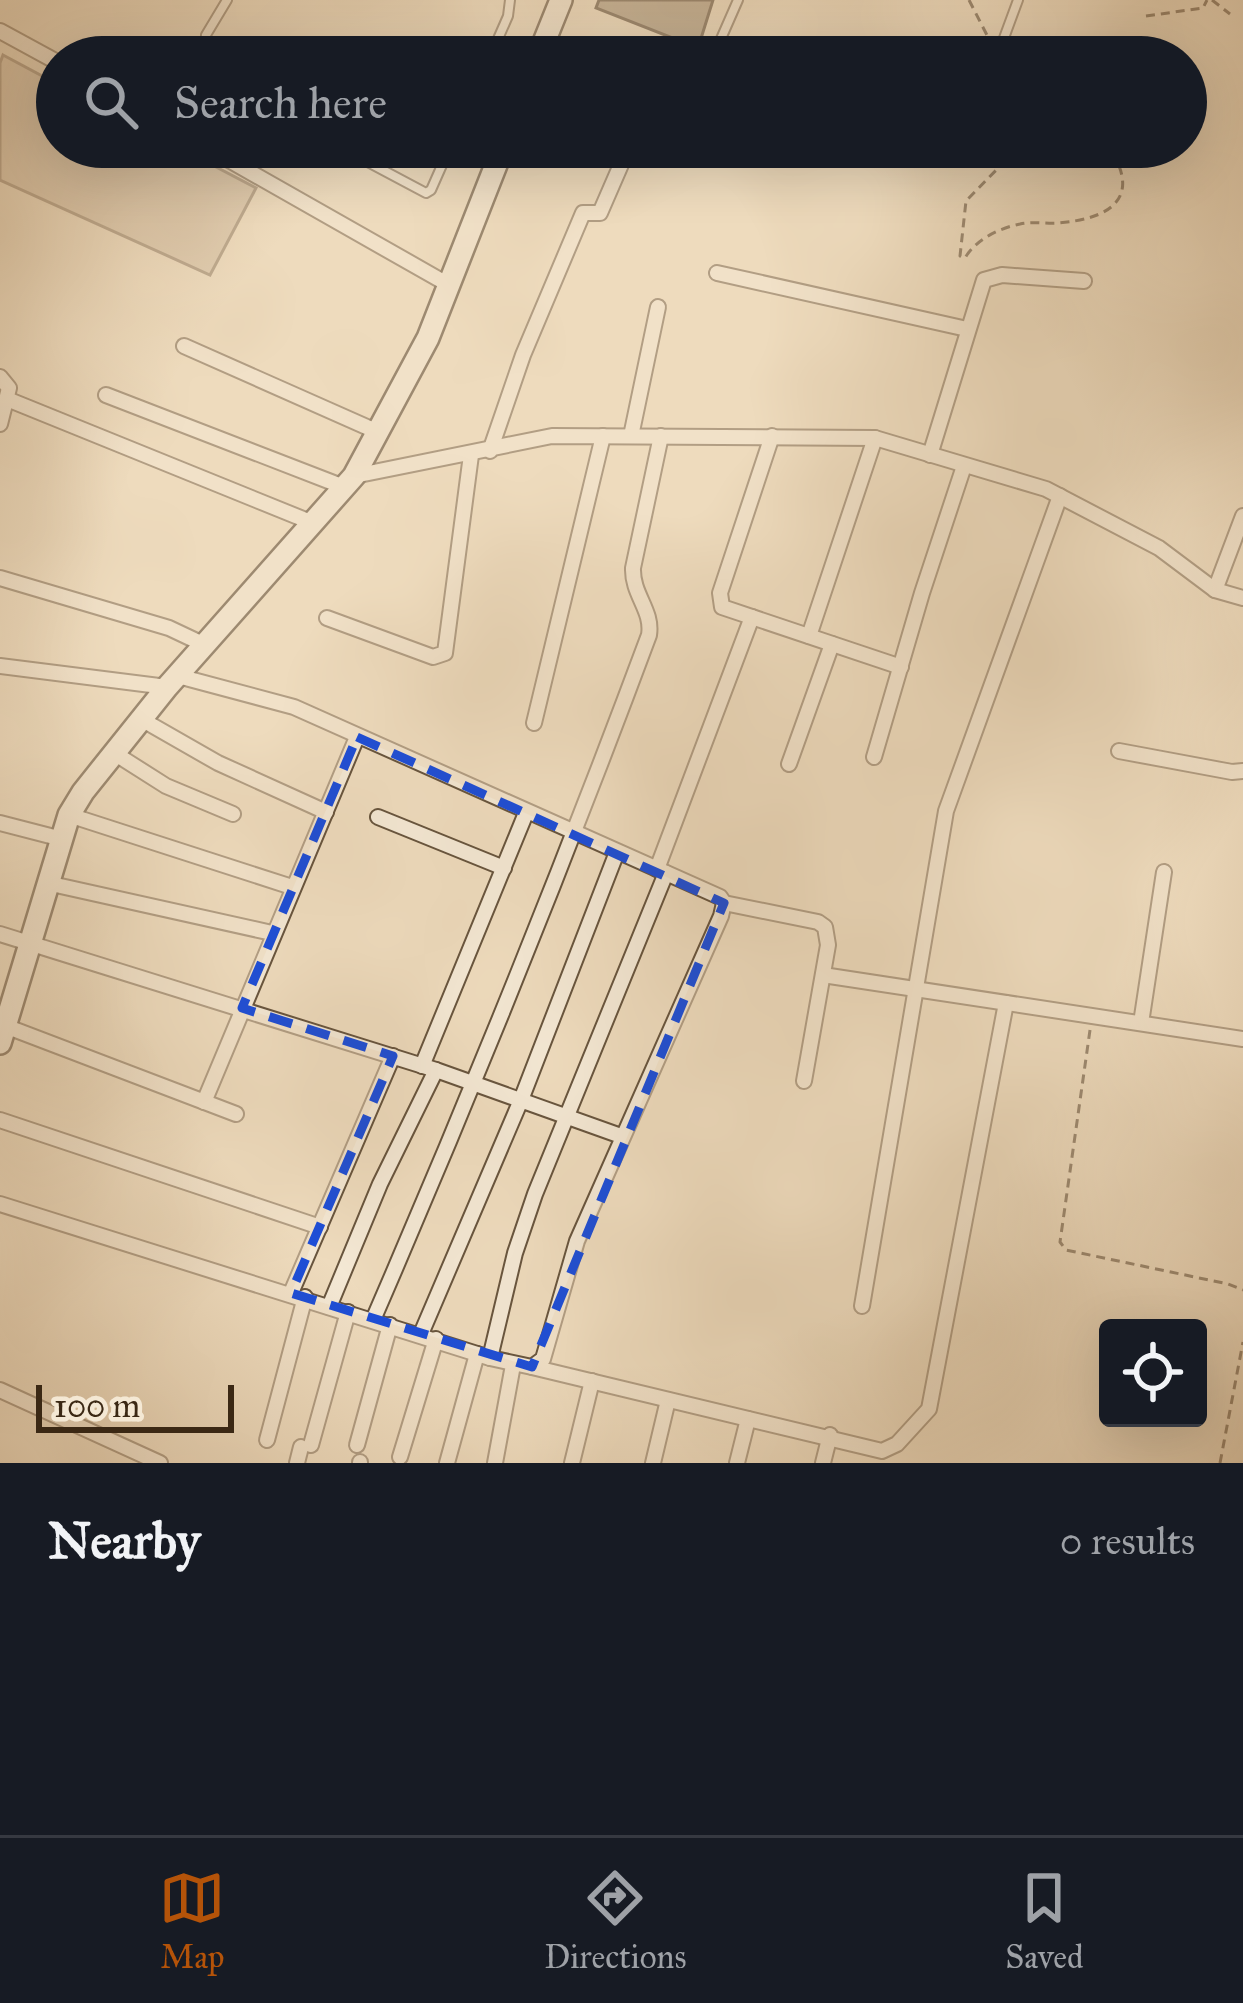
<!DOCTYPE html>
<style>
:root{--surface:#171b24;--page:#242831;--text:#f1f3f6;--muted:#9ea1a6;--line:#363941;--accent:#b45309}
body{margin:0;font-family:"IM FELL Great Primer",serif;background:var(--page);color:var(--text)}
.controls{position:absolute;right:36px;bottom:36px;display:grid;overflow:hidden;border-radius:12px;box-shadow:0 12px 48px #0002}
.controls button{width:108px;height:108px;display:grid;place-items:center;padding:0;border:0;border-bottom:3px solid var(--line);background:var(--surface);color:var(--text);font:60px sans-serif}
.scale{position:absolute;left:36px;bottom:30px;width:198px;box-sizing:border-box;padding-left:12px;border:6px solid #3b2814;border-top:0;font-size:33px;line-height:42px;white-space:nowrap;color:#3b2814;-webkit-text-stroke:9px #f4e8d4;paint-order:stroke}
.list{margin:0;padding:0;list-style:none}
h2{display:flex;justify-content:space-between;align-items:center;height:156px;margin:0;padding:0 48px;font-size:51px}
h2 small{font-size:39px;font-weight:400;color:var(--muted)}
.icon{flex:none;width:66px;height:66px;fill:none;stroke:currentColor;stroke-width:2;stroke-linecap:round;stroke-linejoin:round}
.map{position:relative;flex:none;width:1243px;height:1463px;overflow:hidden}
.search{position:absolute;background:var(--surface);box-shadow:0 12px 48px #0002;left:36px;right:36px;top:36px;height:132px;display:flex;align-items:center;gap:30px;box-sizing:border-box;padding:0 42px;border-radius:66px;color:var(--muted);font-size:45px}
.sheet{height:372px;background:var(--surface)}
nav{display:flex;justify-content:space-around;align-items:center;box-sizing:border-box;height:168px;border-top:3px solid var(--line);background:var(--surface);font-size:33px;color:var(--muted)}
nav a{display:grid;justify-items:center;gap:6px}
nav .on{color:var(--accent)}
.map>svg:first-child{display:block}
</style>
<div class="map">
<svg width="1243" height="1463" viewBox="0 0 1243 1463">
<rect width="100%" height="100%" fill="#eedbbd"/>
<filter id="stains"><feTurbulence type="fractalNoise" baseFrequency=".00167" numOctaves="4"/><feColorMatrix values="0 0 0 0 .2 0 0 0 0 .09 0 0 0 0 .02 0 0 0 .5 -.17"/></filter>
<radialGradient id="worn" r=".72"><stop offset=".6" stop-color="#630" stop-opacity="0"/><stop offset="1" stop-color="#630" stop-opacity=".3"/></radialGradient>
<polygon fill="#d0bda0" stroke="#86725a" stroke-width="3" points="3,55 57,84 57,147 178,147 256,188 210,275 0,180 0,63"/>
<polygon fill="#98856c" stroke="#3b2814" stroke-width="3" points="599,0 713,0 698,48 596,8"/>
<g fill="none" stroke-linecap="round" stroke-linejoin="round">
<g stroke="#68553e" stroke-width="12">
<g id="lane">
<polyline points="206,35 227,0"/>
<polyline points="490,57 508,16 510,0"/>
<polyline points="713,57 738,0"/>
<polyline points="997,57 1018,0"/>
<polyline points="347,151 426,193 431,190 450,147"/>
<polyline points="1026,153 1028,147"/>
</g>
</g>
<g stroke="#68553e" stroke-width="18">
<g id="street">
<polyline points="0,31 57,62"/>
<polyline points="206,147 449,285"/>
<polyline points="717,273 967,329"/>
<polyline points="184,346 378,432"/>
<polyline points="0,377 9,388 0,424"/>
<polyline points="106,395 344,487"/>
<polyline points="7,399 313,523"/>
<polyline points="631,436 658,307"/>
<polyline points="772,436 720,593 722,607 901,667"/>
<polyline points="490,451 523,355 583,213 600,213 623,160"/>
<polyline points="930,455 984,280 1002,275 1084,281"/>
<polyline points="354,476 552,436 875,438 1046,489 1159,548 1215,590 1243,598"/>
<polyline points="0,578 169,628 205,645"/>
<polyline points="1215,590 1243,516"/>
<polyline points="327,618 433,657 445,653 471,455"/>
<polyline points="809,636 875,438"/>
<polyline points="0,666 167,687"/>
<polyline points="141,719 218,763 326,812"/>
<polyline points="534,723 603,436"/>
<polyline points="1119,751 1232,772 1243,771"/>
<polyline points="114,753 166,786 233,814"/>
<polyline points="874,757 922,593 964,466"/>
<polyline points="789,764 832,644"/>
<polyline points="69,815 292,887"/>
<polyline points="378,817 504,868"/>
<polyline points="0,823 62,839"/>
<polyline points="657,869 752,617"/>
<polyline points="47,883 272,933"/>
<polyline points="724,903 818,922 825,927 828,945 804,1081"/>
<polyline points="0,934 436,1070 621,1136"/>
<polyline points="823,975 1243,1039"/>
<polyline points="1141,1023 1164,872"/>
<polyline points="0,1024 236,1114"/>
<polyline points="422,1066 526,813"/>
<polyline points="204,1102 357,737"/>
<polyline points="0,1120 320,1227"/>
<polyline points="0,1204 490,1358 532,1367 543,1359 577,1241 721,916 724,903 720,897 294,707 178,676"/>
<polyline points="291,1293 393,1056"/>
<polyline points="862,1306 946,811 1060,496"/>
<polyline points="329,1307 380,1184 436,1070"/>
<path d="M373 1320C471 1094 563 866 649 635 653 610 632 595 633 568L661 436"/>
<polyline points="421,1334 521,1100 617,852"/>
<polyline points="490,1358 515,1253 535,1194 666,873"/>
<polyline points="532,1367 882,1451 897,1444 929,1409 1006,1003"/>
<polyline points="0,1390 160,1463"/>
<polyline points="267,1440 305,1297"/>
<polyline points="311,1445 348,1312"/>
<polyline points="357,1445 390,1325"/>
<polyline points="400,1457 436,1339"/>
<polyline points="297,1463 301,1447"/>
<polyline points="360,1463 360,1462"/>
<polyline points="447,1463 477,1354"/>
<polyline points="495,1463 513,1365"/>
<polyline points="572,1463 592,1381"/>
<polyline points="653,1463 668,1400"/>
<polyline points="737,1463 748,1419"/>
<polyline points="823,1463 830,1435"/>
</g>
</g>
<g stroke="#3b2814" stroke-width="26">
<g id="secondary">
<polyline points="538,57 561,0"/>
<polyline points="0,1043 69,815 83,792 167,687 354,476 428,338 503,147"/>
</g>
</g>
<g stroke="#3b2814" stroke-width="3" stroke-dasharray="9 6" stroke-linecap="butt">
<polyline points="969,0 990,41"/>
<polyline points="1212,0 1230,14"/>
<polyline points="1146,16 1203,8 1207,0"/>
<path d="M1020 161 1017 164 1005 161 966 201 960 256 965 258C976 239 1000 228 1020 224 1033 221 1046 224 1058 223 1109 219 1143 199 1109 147"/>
<polyline points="1090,1030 1060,1242 1066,1250 1228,1284 1243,1290"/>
<polyline points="1220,1463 1243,1342"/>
</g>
<use href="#lane" stroke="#f4e8d4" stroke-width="8"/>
<use href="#street" stroke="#f4e8d4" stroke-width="14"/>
<use href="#secondary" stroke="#f4e8d4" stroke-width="21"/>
</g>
<path d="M0 0H1243V1463H0ZM357 737 724 903 532 1367 291 1293 393 1056 242 1008Z" fill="#eedbbd" fill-opacity=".55" fill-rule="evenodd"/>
<path fill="none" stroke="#1d4ed8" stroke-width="9" stroke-dasharray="24 15" stroke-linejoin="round" d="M357 737 724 903 532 1367 291 1293 393 1056 242 1008Z"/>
<rect width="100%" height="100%" filter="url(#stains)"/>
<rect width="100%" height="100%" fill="url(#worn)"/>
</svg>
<div class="controls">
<button><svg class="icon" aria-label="locate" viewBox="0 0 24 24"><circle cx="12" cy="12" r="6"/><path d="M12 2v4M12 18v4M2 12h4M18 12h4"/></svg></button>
</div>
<div class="scale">100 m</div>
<div class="search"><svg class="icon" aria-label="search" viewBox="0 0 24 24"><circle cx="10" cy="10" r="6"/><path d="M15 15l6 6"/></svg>Search here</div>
</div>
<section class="sheet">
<h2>Nearby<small>0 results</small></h2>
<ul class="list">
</ul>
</section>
<nav>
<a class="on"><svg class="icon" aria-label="map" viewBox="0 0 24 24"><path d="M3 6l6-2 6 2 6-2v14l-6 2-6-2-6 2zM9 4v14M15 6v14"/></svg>Map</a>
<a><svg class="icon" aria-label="directions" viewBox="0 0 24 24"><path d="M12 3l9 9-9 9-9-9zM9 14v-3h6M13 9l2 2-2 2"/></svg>Directions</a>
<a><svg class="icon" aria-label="saved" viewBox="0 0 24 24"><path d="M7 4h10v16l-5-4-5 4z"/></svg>Saved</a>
</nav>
